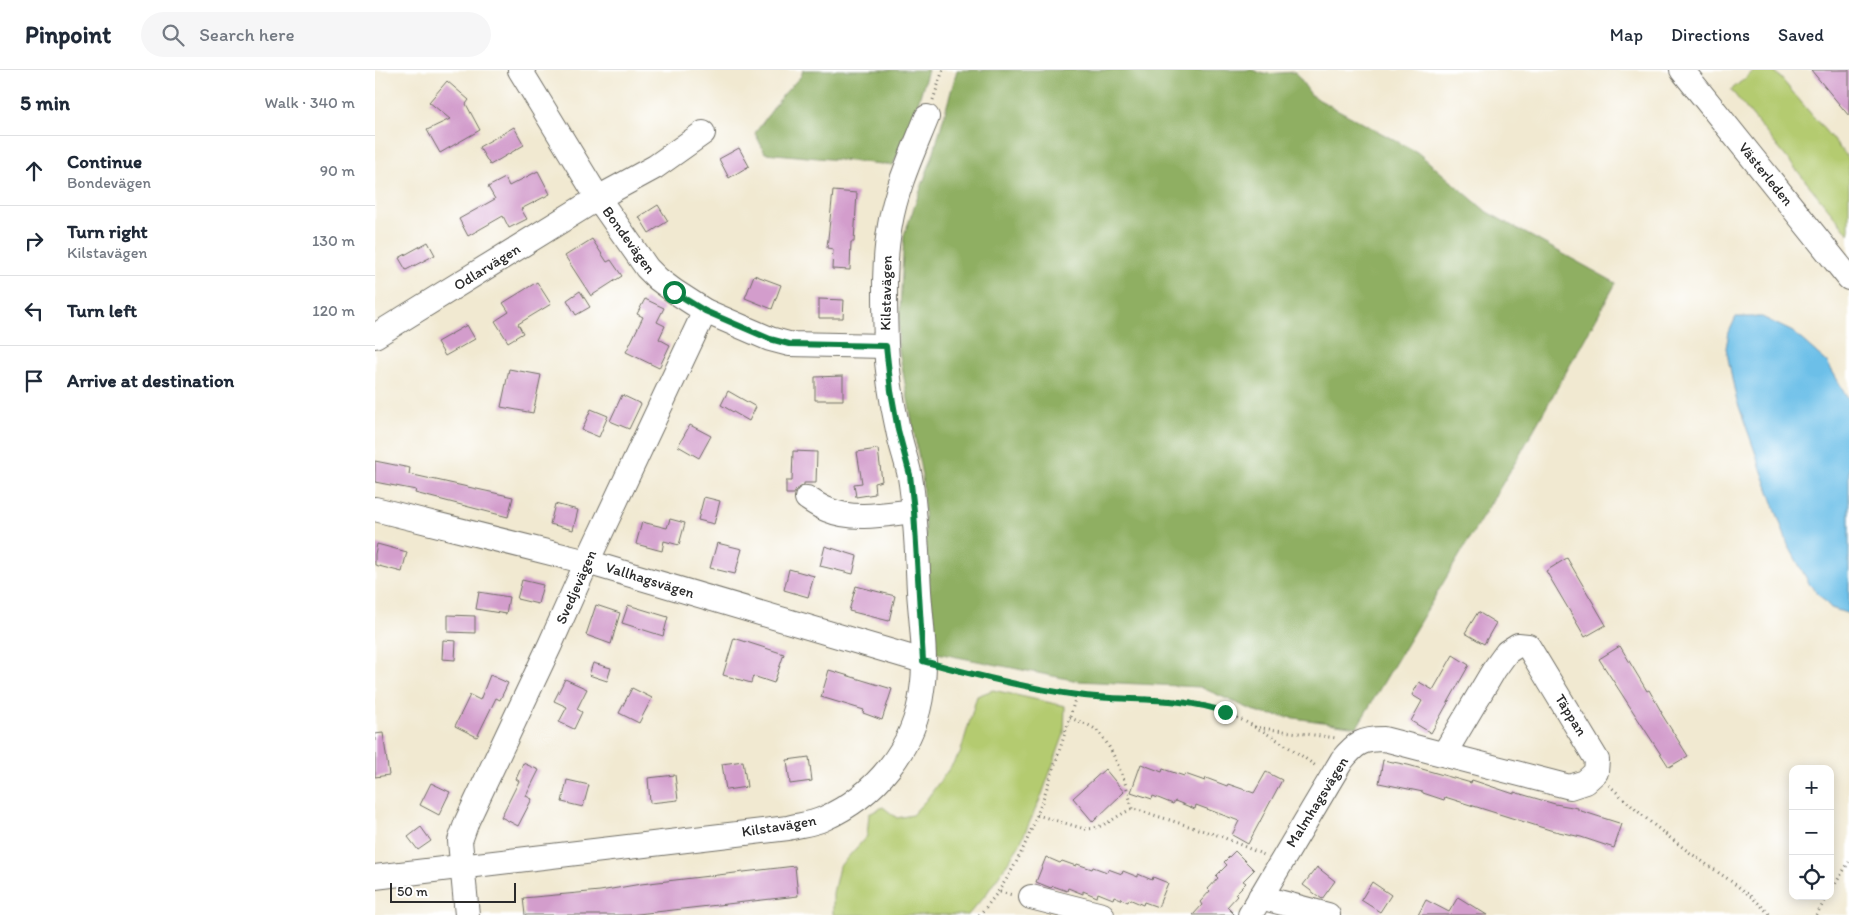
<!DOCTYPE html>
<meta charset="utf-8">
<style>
:root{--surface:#fff;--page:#f6f6f7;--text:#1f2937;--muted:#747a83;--line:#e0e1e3}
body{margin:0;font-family:Itim,sans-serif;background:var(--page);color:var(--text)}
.controls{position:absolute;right:15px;bottom:15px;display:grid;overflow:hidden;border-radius:10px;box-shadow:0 2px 12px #0003}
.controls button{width:45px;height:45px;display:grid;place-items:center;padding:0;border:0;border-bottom:1px solid var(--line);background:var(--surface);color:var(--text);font:25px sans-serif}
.scale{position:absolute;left:15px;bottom:12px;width:126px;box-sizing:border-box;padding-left:5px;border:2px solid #2b2b2b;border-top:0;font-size:14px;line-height:18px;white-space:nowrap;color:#2b2b2b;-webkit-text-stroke:4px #fff;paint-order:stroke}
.stop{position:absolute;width:15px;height:15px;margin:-11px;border:4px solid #0b8043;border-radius:50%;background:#fff}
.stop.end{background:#0b8043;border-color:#fff;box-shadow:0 1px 5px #0008}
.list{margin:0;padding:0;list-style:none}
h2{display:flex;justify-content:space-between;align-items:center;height:65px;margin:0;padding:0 20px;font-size:21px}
h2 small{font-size:16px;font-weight:400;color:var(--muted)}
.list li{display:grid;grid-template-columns:32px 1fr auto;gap:15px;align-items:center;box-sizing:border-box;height:70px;padding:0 20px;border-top:1px solid var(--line)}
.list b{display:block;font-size:19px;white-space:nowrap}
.list p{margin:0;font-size:16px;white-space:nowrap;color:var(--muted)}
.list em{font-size:16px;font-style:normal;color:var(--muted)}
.icon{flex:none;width:28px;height:28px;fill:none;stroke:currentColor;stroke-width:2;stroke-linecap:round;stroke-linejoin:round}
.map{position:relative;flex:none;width:1474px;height:845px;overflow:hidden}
header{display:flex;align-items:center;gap:30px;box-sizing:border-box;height:70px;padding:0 25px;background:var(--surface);border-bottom:1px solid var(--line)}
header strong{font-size:24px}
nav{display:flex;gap:28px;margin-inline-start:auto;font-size:18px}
.search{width:350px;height:45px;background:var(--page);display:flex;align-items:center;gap:12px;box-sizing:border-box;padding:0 18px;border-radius:28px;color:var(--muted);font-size:19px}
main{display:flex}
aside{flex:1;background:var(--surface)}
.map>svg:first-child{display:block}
</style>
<header>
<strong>Pinpoint</strong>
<div class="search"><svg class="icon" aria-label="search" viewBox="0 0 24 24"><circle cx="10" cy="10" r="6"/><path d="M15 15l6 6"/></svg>Search here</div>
<nav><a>Map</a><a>Directions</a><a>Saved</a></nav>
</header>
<main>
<aside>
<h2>5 min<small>Walk · 340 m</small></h2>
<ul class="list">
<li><svg class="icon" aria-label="ahead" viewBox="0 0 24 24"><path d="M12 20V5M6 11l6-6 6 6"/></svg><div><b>Continue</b><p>Bondevägen</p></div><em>90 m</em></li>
<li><svg class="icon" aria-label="right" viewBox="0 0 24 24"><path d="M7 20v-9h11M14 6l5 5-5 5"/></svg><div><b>Turn right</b><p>Kilstavägen</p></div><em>130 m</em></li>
<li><svg class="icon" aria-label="left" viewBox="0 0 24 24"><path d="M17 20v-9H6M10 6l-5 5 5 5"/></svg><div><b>Turn left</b></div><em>120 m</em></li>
<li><svg class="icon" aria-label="arrive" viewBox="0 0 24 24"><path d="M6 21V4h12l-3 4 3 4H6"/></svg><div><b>Arrive at destination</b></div></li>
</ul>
</aside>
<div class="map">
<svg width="1474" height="845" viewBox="0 0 1474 845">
<rect width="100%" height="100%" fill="#fff"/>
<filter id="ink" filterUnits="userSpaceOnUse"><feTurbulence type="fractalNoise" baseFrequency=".02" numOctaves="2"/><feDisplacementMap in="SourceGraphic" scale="10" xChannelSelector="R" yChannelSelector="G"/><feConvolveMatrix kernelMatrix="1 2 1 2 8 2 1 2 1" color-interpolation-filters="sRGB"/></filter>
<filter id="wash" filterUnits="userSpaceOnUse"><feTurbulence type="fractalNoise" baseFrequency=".0096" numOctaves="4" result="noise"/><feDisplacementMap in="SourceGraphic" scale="20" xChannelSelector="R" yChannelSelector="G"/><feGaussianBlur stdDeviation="1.12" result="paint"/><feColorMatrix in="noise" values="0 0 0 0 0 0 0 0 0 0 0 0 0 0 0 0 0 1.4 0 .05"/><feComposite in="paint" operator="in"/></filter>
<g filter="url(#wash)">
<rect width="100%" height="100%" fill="#f1e9d1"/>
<g fill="#b4cb70" stroke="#707b4e">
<polygon points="1380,0 1399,0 1474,89 1474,164 1356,20"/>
<polygon points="618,620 690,636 689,664 666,727 644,776 612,823 593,845 458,845 458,823 464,797 492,766 494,744 508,737 522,748 537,745 551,730 585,684 602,626"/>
</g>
<g fill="#8faf62" stroke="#5d6d46">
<polygon points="428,0 553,0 539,46 518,95 390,83 380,63 408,25 426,6"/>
<polygon points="582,0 877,0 889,4 920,2 937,26 1042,82 1112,142 1241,213 1144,386 982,657 884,643 825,617 703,611 557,582 547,406 523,275 529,165 558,85"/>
</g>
<polygon fill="#6cbfe8" stroke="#4c758a" points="1361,247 1387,247 1418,262 1452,292 1474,330 1474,544 1456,538 1435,515 1413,475 1361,328 1351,278 1354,262"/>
<g id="blocks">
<g fill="#d39dcc">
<polygon points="1436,0 1474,0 1474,46"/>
<polygon points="72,11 94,30 91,34 105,60 65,83 52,60 75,49 54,32"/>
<polygon points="139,57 149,75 115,95 104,77"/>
<polygon points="364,78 374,96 354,108 344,89"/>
<polygon points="163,101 175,124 146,139 152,149 134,158 128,146 93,166 84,149 120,129 113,117 130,108 134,116"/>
<polygon points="458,121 482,123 479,172 476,172 475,200 457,199 458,179 452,178"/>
<polygon points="283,135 293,151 274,163 264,147"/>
<polygon points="217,169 232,192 236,190 247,206 216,226 190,186"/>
<polygon points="53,172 60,185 31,200 24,188"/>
<polygon points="379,205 406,215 397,239 370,228"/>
<polygon points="162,212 176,234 143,254 148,263 133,272 120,251 134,242 128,233"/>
<polygon points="205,221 215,237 201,245 192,230"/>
<polygon points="270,229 289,238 282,252 290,256 284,269 295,275 284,298 251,282 268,247 262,244"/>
<polygon points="444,229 469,230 468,248 444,248"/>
<polygon points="92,255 100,269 70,286 62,272"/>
<polygon points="134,299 166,305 158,343 126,337"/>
<polygon points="468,306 468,330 440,330 440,307"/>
<polygon points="353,321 381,337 374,351 346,335"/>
<polygon points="247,325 266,334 254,359 235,351"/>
<polygon points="216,339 233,346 224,367 207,360"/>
<polygon points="315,355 336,366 324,388 303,376"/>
<polygon points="503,379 507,411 499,413 500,424 481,427 479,414 487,413 482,382"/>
<polygon points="418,381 442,382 441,413 429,413 429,415 421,420 419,424 411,424 411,411 417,411"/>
<polygon points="0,391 35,398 34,404 138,427 133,447 40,423 41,420 0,412"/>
<polygon points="329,427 345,431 339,454 323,450"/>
<polygon points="180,434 203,440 198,460 175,454"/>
<polygon points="295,449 310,453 304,475 289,471 287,481 261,474 267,452 292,458"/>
<polygon points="342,473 367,479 360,504 335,498"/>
<polygon points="2,474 32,482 27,502 0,495 0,484"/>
<polygon points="450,476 482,486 478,504 445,496"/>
<polygon points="1192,488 1231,555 1210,567 1171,501"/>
<polygon points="414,499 439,506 433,527 409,520"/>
<polygon points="147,510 168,515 163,534 142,529"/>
<polygon points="481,516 520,526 514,551 474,541"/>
<polygon points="104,522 134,527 131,544 101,539"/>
<polygon points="221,535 245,543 236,574 211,565"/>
<polygon points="253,535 293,547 288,566 247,553"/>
<polygon points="1103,542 1121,553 1109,574 1090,563"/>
<polygon points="73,545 100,546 100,563 73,562"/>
<polygon points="359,568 409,584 399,613 378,606 376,613 348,605"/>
<polygon points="68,570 81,571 80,590 67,589"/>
<polygon points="1245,576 1272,621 1274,620 1287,643 1286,643 1313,686 1294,697 1224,589"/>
<polygon points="1078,585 1094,595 1056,663 1036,651 1047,631 1037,625 1044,612 1058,620"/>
<polygon points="218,593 236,598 232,611 214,605"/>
<polygon points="454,600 517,619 507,650 488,643 489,640 446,627"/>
<polygon points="115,605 133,613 125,630 121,628 102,667 80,656 95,625 105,630"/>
<polygon points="190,609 212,619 202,639 207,642 199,659 184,652 192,637 179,631"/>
<polygon points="257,618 277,628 264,653 244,643"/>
<polygon points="8,663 14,705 0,707 0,664"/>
<polygon points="434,687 437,711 415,714 412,690"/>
<polygon points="1008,690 1033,695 1096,713 1097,710 1139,724 1139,722 1180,734 1203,738 1203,740 1247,754 1239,778 1206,767 1175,760 1070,727 1069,730 1048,723 1048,722 1004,713"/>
<polygon points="368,691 372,717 351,720 347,694"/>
<polygon points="148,693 164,700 151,726 157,729 143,756 126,747 144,711 141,709"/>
<polygon points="766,694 787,702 788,699 809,706 810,704 830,711 831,708 852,716 853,714 879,723 891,702 907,710 873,774 857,765 864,751 821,735 820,739 800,731 798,734 778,726 777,729 756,722"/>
<polygon points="730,699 749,722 718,752 698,728"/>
<polygon points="300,705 303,730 275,733 273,708"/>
<polygon points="192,710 214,715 208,737 187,732"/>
<polygon points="56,713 75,722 64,745 45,735"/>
<polygon points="46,757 56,771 43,780 33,767"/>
<polygon points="860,781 879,800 868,811 871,813 860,824 862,826 852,837 860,845 818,845 827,835 825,832 835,821 833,819 843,808 841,806 852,795 849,792"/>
<polygon points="671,787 685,793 687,791 701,796 702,794 717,799 718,797 732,802 733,799 747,804 748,801 763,807 763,804 777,810 778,807 793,813 783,837 769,832 768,835 754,829 753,832 739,826 738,829 723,823 722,827 708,821 708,824 693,818 692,821 678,816 676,818 661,812"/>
<polygon points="420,796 423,826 254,845 150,845 148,828 225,821 266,814"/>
<polygon points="942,797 960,811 947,829 928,815"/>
<polygon points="997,812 1016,825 1005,842 986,830"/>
<polygon points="1083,827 1112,845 1043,845 1051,830 1074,842"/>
</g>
</g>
</g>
<g filter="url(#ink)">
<use href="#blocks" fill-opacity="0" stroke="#706e65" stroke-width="1"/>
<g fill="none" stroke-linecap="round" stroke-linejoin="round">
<g stroke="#706e65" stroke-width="26">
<g id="minor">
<polyline points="145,0 223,128 272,198 283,209 299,221 330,241 395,269 414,274 511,276"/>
<polyline points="1307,0 1474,208"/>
<polyline points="0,266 223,128 280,97 328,63"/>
<path d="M432 428C438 432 445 437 453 440 479 451 512 444 539 441"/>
<polyline points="0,439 212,492 548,591"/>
<path d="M0 807 413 758C424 755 437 754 448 749 500 726 540 678 547 620 552 588 546 553 544 521 542 483 541 444 535 407 532 391 526 376 523 360 517 333 512 303 511 274 510 235 508 194 515 155 521 118 538 82 552 47"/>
<polyline points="656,827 727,845"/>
<polyline points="885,827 953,845"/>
<polyline points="92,845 85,771 92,751 175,575 212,492 330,241"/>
<path d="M875 845 967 690C981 673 987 669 1009 669L1195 717 1210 712 1221 702 1222 690 1153 576 1143 575 1132 582 1119 600 1069 684"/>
</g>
</g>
<g stroke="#706e65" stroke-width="3" stroke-dasharray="1 4" stroke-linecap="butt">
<polyline points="558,30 568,0"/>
<path d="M568 597C620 610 674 624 728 628 762 630 800 626 833 636 868 647 913 675 942 697"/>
<path d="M695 648C703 651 713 654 720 659 736 671 754 719 757 739"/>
<polyline points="879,657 961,668"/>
<path d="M1234 715C1258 738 1284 760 1310 779 1339 801 1371 818 1395 845"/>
<path d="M662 745 710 759C729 759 740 746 757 739L763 740 845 766 889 785"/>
<polyline points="625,822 638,825"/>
<polyline points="1455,822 1474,792"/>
<path d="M604 845C642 804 658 758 676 706 685 679 694 652 701 625"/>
<polyline points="1441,845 1453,826"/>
</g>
<use href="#minor" stroke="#fff" stroke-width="24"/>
</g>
</g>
<g fill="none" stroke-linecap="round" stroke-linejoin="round" filter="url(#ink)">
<path stroke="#0b8043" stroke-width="6" d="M299 222 330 241 395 269 414 274 511 276 516 321 523 360 535 405 539 441 548 591C599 605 650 618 702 625 751 632 802 625 850 642"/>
</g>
<g text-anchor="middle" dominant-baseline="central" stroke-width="4" stroke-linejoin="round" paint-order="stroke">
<g font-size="15" fill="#2b2b2b" stroke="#fff">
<text transform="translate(1391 104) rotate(51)">Västerleden</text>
<text transform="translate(254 170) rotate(54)">Bondevägen</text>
<text transform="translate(112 197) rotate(-32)">Odlarvägen</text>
<text transform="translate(511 223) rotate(-89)">Kilstavägen</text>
<text transform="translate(275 510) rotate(17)">Vallhagsvägen</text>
<text transform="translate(201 517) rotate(-66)">Svedjevägen</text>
<text transform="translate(1196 645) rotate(58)">Täppan</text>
<text transform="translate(942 732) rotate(-58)">Malmhagsvägen</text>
<text transform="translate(404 756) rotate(-9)">Kilstavägen</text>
</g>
</g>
</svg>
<div class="controls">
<button>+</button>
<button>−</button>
<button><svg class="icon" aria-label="locate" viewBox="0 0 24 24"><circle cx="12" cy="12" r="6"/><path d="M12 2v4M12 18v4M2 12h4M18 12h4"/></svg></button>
</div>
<div class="scale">50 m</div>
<div class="stop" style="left:299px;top:222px"></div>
<div class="stop end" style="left:850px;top:642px"></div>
</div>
</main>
